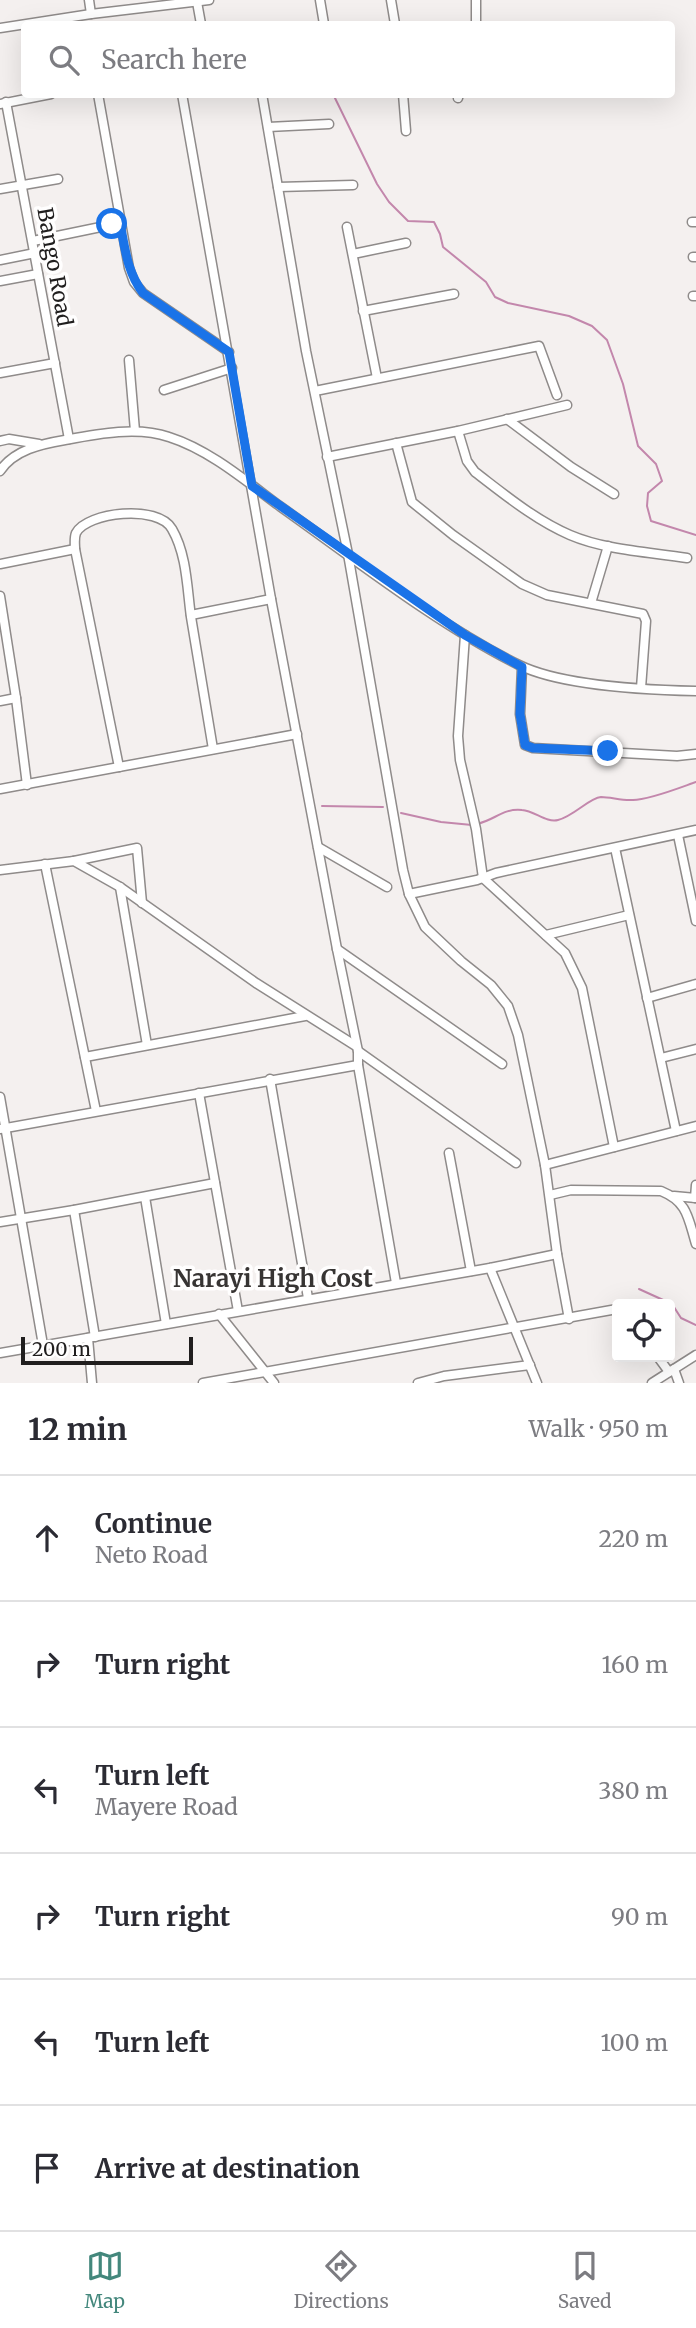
<!DOCTYPE html>
<meta charset="utf-8">
<style>
:root{--surface:#fff;--page:#f7f7f7;--text:#2b2b33;--muted:#7c7c81;--line:#e1e1e2;--accent:#43877c}
body{margin:0;font-family:Merriweather,serif;background:var(--page);color:var(--text)}
.controls{position:absolute;right:21px;bottom:21px;display:grid;overflow:hidden;border-radius:7px;box-shadow:0 7px 28px #0002}
.controls button{width:63px;height:63px;display:grid;place-items:center;padding:0;border:0;border-bottom:2px solid var(--line);background:var(--surface);color:var(--text);font:35px sans-serif}
.scale{position:absolute;left:21px;bottom:18px;width:172px;box-sizing:border-box;padding-left:7px;border:4px solid #201e1e;border-top:0;font-size:19px;line-height:24px;white-space:nowrap;color:#201e1e;-webkit-text-stroke:5px #fffefe;paint-order:stroke}
.stop{position:absolute;width:21px;height:21px;margin:-16px;border:5px solid #1a73e8;border-radius:50%;background:#fff}
.stop.end{background:#1a73e8;border-color:#fff;box-shadow:0 2px 7px #0008}
.list{margin:0;padding:0;list-style:none}
h2{display:flex;justify-content:space-between;align-items:center;height:91px;margin:0;padding:0 28px;font-size:30px}
h2 small{font-size:23px;font-weight:400;color:var(--muted)}
.list li{display:grid;grid-template-columns:46px 1fr auto;gap:21px;align-items:center;box-sizing:border-box;height:126px;padding:0 28px;border-top:2px solid var(--line)}
.list b{display:block;font-size:26px;white-space:nowrap}
.list p{margin:0;font-size:23px;white-space:nowrap;color:var(--muted)}
.list em{font-size:23px;font-style:normal;color:var(--muted)}
.icon{flex:none;width:38px;height:38px;fill:none;stroke:currentColor;stroke-width:2;stroke-linecap:round;stroke-linejoin:round}
.map{position:relative;flex:none;width:696px;height:1383px;overflow:hidden}
.search{position:absolute;background:var(--surface);box-shadow:0 7px 28px #0002;left:21px;right:21px;top:21px;height:77px;display:flex;align-items:center;gap:18px;box-sizing:border-box;padding:0 24px;border-radius:7px;color:var(--muted);font-size:26px}
.sheet{height:847px;background:var(--surface)}
nav{display:flex;justify-content:space-around;align-items:center;box-sizing:border-box;height:98px;border-top:2px solid var(--line);background:var(--surface);font-size:19px;color:var(--muted)}
nav a{display:grid;justify-items:center;gap:4px}
nav .on{color:var(--accent)}
.map>svg:first-child{display:block}
</style>
<div class="map">
<svg width="696" height="1383" viewBox="0 0 696 1383">
<rect width="100%" height="100%" fill="#f4f0ef"/>
<g fill="none" stroke-linecap="round" stroke-linejoin="round">
<g stroke="#c387ac" stroke-width="2">
<polyline points="333,94 377,184 389,202 408,221 434,222 440,234 443,247 486,282 495,297 508,303 569,316 592,326 607,340 623,384 638,446 656,464 662,481 648,493 647,506 651,521 696,535"/>
<polyline points="322,806 383,807"/>
<polyline points="401,813 441,822 472,825"/>
<path d="M477 824C495 820 503 808 522 810 535 811 546 823 558 820 574 816 589 798 601 797 611 797 622 801 633 800 649 800 679 788 696 782"/>
<polyline points="639,1289 672,1304 681,1318 696,1325"/>
</g>
<g stroke="#8f8b8a" stroke-width="11">
<g id="minor">
<polyline points="89,0 91,14"/>
<polyline points="320,0 324,24"/>
<polyline points="391,0 395,24"/>
<polyline points="476,0 476,24"/>
<polyline points="197,2 201,24"/>
<polyline points="0,28 91,14 209,0"/>
<polyline points="98,94 129,268 134,282 143,293 229,352"/>
<polyline points="182,94 271,599 337,949 358,1051 358,1065 396,1283"/>
<polyline points="262,94 306,351 348,554 403,870 409,894 425,927 461,961 491,985 508,1006 518,1035 545,1165 557,1254 569,1319"/>
<polyline points="403,94 406,131"/>
<polyline points="458,98 459,94"/>
<polyline points="6,102 69,439"/>
<polyline points="0,104 51,94"/>
<polyline points="268,127 329,124"/>
<polyline points="278,187 353,185"/>
<polyline points="0,189 58,179"/>
<polyline points="692,222 696,222"/>
<polyline points="347,227 377,378"/>
<polyline points="33,241 120,223"/>
<polyline points="353,254 406,243"/>
<polyline points="693,257 696,257"/>
<polyline points="0,260 35,253"/>
<polyline points="0,281 38,274"/>
<polyline points="693,296 696,296"/>
<polyline points="363,311 454,294"/>
<polyline points="129,360 135,431"/>
<polyline points="0,373 55,363"/>
<polyline points="164,390 232,368"/>
<polyline points="315,391 539,346 557,395"/>
<polyline points="507,419 571,467 614,494"/>
<path d="M458 431 467 461 475 472C504 494 535 520 570 535 605 550 649 552 687 558"/>
<polyline points="0,441 9,439 39,444"/>
<polyline points="396,443 412,502 453,535 522,584 547,595 643,614 646,621 641,688"/>
<polyline points="327,457 458,431 567,405"/>
<path d="M0 471C14 450 41 444 65 440 97 434 137 426 169 437 210 450 247 482 281 507 356 560 437 624 519 665 562 686 647 690 696 691"/>
<polyline points="0,564 75,549"/>
<polyline points="0,596 16,698 27,785"/>
<polyline points="591,603 608,546"/>
<polyline points="191,615 271,599"/>
<polyline points="465,635 458,736 460,760 476,829 483,878 565,953 582,988 614,1147"/>
<polyline points="522,667 520,714 525,745 533,748 677,756 696,754"/>
<polyline points="0,701 16,698"/>
<path d="M119 767 75 549C75 544 74 538 76 533 87 512 158 504 172 529 187 555 187 588 191 617 198 661 206 705 213 749"/>
<polyline points="0,789 297,734"/>
<polyline points="678,835 696,921"/>
<polyline points="318,847 387,887"/>
<polyline points="615,848 676,1131"/>
<polyline points="74,861 137,848 142,903"/>
<polyline points="45,864 96,1111"/>
<polyline points="0,870 74,861 120,887 256,983 356,1046"/>
<polyline points="120,887 147,1045"/>
<polyline points="409,894 477,880 496,873 696,830"/>
<polyline points="546,935 629,915"/>
<polyline points="337,949 502,1064"/>
<polyline points="647,998 696,984"/>
<polyline points="358,1051 516,1163"/>
<polyline points="85,1057 305,1016"/>
<polyline points="661,1058 696,1049"/>
<polyline points="270,1079 308,1298"/>
<polyline points="199,1093 238,1311"/>
<polyline points="0,1097 43,1345"/>
<polyline points="0,1129 358,1065"/>
<polyline points="449,1153 471,1271"/>
<polyline points="545,1165 696,1126"/>
<path d="M550 1195 571 1190 661 1191C688 1202 688 1218 696 1244"/>
<polyline points="674,1196 696,1198"/>
<polyline points="145,1197 166,1324"/>
<polyline points="695,1198 696,1185"/>
<polyline points="74,1210 95,1337"/>
<polyline points="0,1222 74,1210 215,1183"/>
<polyline points="490,1268 537,1383"/>
<polyline points="219,1314 274,1383"/>
<polyline points="88,1338 92,1383"/>
<polyline points="0,1353 490,1268 557,1254"/>
<polyline points="658,1357 669,1372"/>
<polyline points="674,1369 679,1383"/>
<polyline points="203,1383 617,1309"/>
<polyline points="418,1383 444,1376 530,1365"/>
<polyline points="652,1383 696,1355"/>
</g>
</g>
<use href="#minor" stroke="#fff" stroke-width="8"/>
</g>
<g fill="none" stroke-linecap="round" stroke-linejoin="round">
<path stroke="#1a73e8" stroke-width="9" d="M112 224 120 223C125 248 127 272 143 293L229 352 252 486 465 635 522 667 520 714 525 745 533 748 608 751"/>
</g>
<g text-anchor="middle" dominant-baseline="central" stroke-width="7" stroke-linejoin="round" paint-order="stroke">
<g font-size="21" fill="#201e1e" stroke="#fffefe">
<text transform="translate(55 267) rotate(80)">Bango Road</text>
</g>
<g font-size="24" font-weight="bold" fill="#373433" stroke="#fffefe">
<text x="273" y="1278">Narayi High Cost</text>
</g>
</g>
</svg>
<div class="controls">
<button><svg class="icon" aria-label="locate" viewBox="0 0 24 24"><circle cx="12" cy="12" r="6"/><path d="M12 2v4M12 18v4M2 12h4M18 12h4"/></svg></button>
</div>
<div class="scale">200 m</div>
<div class="stop" style="left:112px;top:224px"></div>
<div class="stop end" style="left:608px;top:751px"></div>
<div class="search"><svg class="icon" aria-label="search" viewBox="0 0 24 24"><circle cx="10" cy="10" r="6"/><path d="M15 15l6 6"/></svg>Search here</div>
</div>
<section class="sheet">
<h2>12 min<small>Walk · 950 m</small></h2>
<ul class="list">
<li><svg class="icon" aria-label="ahead" viewBox="0 0 24 24"><path d="M12 20V5M6 11l6-6 6 6"/></svg><div><b>Continue</b><p>Neto Road</p></div><em>220 m</em></li>
<li><svg class="icon" aria-label="right" viewBox="0 0 24 24"><path d="M7 20v-9h11M14 6l5 5-5 5"/></svg><div><b>Turn right</b></div><em>160 m</em></li>
<li><svg class="icon" aria-label="left" viewBox="0 0 24 24"><path d="M17 20v-9H6M10 6l-5 5 5 5"/></svg><div><b>Turn left</b><p>Mayere Road</p></div><em>380 m</em></li>
<li><svg class="icon" aria-label="right" viewBox="0 0 24 24"><path d="M7 20v-9h11M14 6l5 5-5 5"/></svg><div><b>Turn right</b></div><em>90 m</em></li>
<li><svg class="icon" aria-label="left" viewBox="0 0 24 24"><path d="M17 20v-9H6M10 6l-5 5 5 5"/></svg><div><b>Turn left</b></div><em>100 m</em></li>
<li><svg class="icon" aria-label="arrive" viewBox="0 0 24 24"><path d="M6 21V4h12l-3 4 3 4H6"/></svg><div><b>Arrive at destination</b></div></li>
</ul>
</section>
<nav>
<a class="on"><svg class="icon" aria-label="map" viewBox="0 0 24 24"><path d="M3 6l6-2 6 2 6-2v14l-6 2-6-2-6 2zM9 4v14M15 6v14"/></svg>Map</a>
<a><svg class="icon" aria-label="directions" viewBox="0 0 24 24"><path d="M12 3l9 9-9 9-9-9zM9 14v-3h6M13 9l2 2-2 2"/></svg>Directions</a>
<a><svg class="icon" aria-label="saved" viewBox="0 0 24 24"><path d="M7 4h10v16l-5-4-5 4z"/></svg>Saved</a>
</nav>
